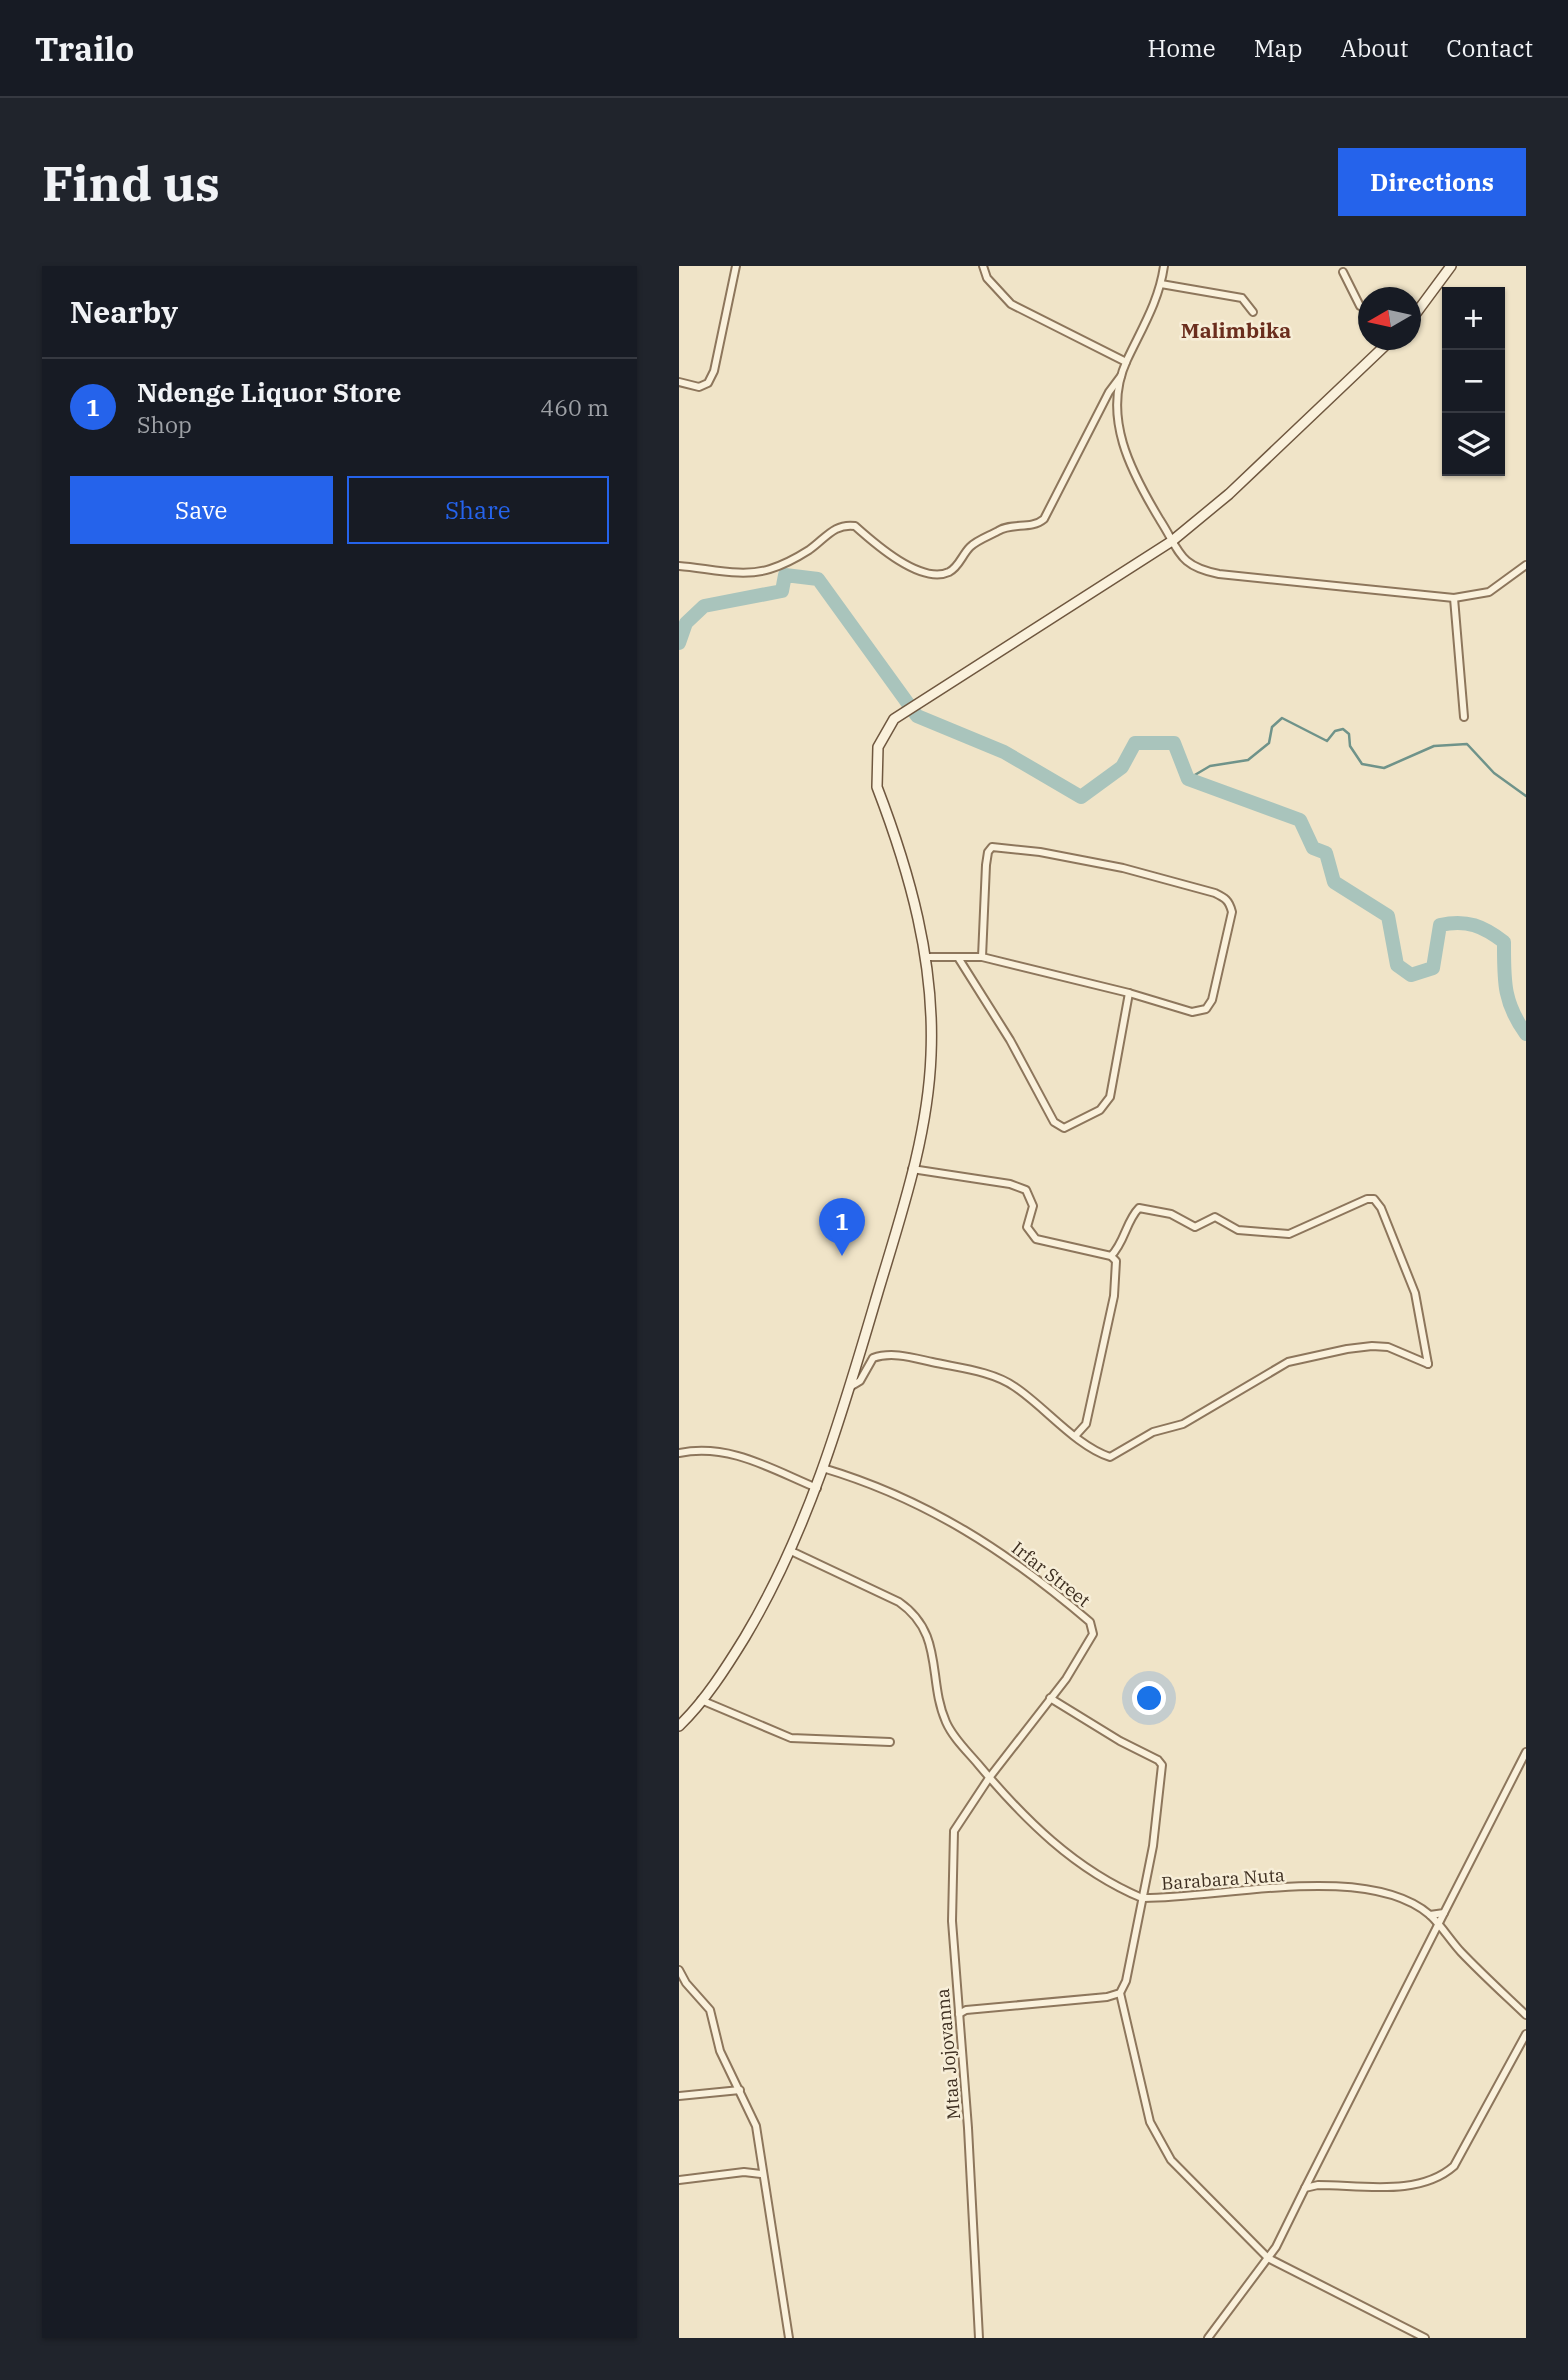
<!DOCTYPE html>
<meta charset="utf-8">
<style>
:root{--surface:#171b24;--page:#20242c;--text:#f1f3f6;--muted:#9ea1a6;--line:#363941;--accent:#2563eb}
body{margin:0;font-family:"IBM Plex Serif",serif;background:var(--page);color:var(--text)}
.controls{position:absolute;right:21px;top:21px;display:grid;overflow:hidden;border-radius:0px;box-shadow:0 2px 5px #0004}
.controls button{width:63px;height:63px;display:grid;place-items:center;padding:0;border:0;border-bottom:2px solid var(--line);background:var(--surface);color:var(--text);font:35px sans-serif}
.compass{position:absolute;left:679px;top:21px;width:63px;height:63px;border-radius:50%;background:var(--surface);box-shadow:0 2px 5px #0004;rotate:261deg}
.you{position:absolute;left:471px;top:1433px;width:24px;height:24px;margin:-18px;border:5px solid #fff;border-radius:50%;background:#1a73e8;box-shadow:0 0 0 10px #1a73e833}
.badge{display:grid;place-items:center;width:46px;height:46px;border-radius:50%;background:var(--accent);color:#fff;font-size:23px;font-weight:700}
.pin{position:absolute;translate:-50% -58px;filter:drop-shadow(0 2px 4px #0008)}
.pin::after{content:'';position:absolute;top:37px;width:24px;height:21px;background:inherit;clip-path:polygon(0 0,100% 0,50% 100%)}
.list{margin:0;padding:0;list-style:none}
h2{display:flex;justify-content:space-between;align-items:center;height:91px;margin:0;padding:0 28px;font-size:30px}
h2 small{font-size:23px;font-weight:400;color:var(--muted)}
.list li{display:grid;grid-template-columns:46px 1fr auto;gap:21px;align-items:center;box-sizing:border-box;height:98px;padding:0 28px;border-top:2px solid var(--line)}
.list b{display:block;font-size:26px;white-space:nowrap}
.list p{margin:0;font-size:23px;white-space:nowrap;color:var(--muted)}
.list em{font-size:23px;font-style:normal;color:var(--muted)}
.actions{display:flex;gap:14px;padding:21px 28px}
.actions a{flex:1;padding:16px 0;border:2px solid var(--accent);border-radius:0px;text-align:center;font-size:24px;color:var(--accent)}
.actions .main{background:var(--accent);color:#fff}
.icon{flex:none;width:38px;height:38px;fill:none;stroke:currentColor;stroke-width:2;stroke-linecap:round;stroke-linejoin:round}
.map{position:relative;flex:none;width:847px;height:2072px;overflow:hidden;border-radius:0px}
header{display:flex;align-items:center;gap:42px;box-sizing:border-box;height:98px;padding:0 35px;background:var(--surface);border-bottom:2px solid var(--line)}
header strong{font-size:33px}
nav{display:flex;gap:38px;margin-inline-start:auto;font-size:24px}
.intro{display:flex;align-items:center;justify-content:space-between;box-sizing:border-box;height:168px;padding:0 42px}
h1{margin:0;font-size:49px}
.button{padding:18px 32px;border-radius:0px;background:var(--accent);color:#fff;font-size:24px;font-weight:700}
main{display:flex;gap:42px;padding:0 42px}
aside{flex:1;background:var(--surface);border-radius:0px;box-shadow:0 2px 5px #0004}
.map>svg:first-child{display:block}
</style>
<header>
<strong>Trailo</strong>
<nav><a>Home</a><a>Map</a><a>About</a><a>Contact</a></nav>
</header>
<div class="intro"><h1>Find us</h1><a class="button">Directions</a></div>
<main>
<aside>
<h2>Nearby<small></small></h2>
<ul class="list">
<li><span class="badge">1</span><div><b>Ndenge Liquor Store</b><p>Shop</p></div><em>460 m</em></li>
</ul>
<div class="actions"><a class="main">Save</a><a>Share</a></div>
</aside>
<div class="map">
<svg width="847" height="2072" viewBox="0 0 847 2072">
<rect width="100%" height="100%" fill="#f0e4c8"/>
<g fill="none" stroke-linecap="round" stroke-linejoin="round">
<polyline stroke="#6f938a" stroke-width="2.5" points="509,513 531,500 569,494 590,477 593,461 603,452 648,475 656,465 664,463 670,468 671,480 683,498 705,502 755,480 788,478 815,507 847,530"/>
<path stroke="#a9c4bc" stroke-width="14" d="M0 377 7 357 25 340 103 325 106 309 139 313 238 450 325 486 402 531 443 501 456 477H495L509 513 621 554 634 582 647 587 655 616 709 650 718 699 732 709 754 702 761 659C788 653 804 660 825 676 825 715 824 736 847 768"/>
<g stroke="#8d765c" stroke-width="10">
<g id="street">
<polyline points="304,0 308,12 332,38 447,96"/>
<path d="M485 0C480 35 463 62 448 94 422 150 452 206 481 254 501 285 499 300 540 308L775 332 810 326 847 299"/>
<polyline points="664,6 681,40 690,44"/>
<polyline points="482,18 563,32 574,46"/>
<polyline points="0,116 20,121 29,117 35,105 57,0"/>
<path d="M0 300C29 302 63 312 91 303 104 299 119 291 130 284 146 273 155 257 176 260 195 277 242 319 270 306 280 301 283 289 291 281 298 274 310 270 319 265 333 256 352 264 365 253L430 126 442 110"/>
<polyline points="775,332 785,451"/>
<path d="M248 691H303L450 727 513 746 527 743 533 734 553 646C550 634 546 632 536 627L444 602 361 586 313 581 309 586 307 599 303 691"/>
<polyline points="280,693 331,774 375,856 385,862 421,844 431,831 450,727"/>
<polyline points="233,903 331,918 347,924 354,940 348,961 357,973 432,990 437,995 435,1030 407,1158 397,1169"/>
<path d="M432 990C446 976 447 955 460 942L492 948 516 961 536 951 559 964 610 968 688 933H695L702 942 736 1027 749 1098"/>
<path d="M171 1121 181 1115 194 1092C213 1085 235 1092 253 1096 280 1102 313 1105 336 1121 366 1141 397 1180 431 1191L474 1166 504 1158 609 1096 668 1083 693 1080 709 1081 749 1098"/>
<path d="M0 1187C51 1177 92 1203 138 1222"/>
<path d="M144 1202C248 1233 329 1286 411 1356L414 1368 387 1413 310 1512 275 1565 273 1655 289 1862 300 2072"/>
<path d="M112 1285 220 1336C266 1368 248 1413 267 1456 274 1472 288 1485 299 1498 345 1553 396 1604 463 1632 541 1633 688 1595 751 1649 762 1659 771 1674 782 1686 803 1708 825 1728 847 1749"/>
<polyline points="22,1434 112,1472 211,1476"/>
<polyline points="751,1649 765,1647 847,1486"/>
<polyline points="0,1704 7,1717 31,1744 41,1785 77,1860 110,2072"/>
<polyline points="441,1727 471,1856 492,1894 589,1992 746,2072"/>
<polyline points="280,1748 287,1744 428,1731 441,1727 447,1715 474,1580 483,1499 479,1494 441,1475 371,1432"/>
<polyline points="0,1830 61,1824"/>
<polyline points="0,1914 65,1906 82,1908"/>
<polyline points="626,1922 765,1647"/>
<path d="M529 2072 597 1981 626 1922 639 1919C682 1919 740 1931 775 1900L847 1768"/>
</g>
</g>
<g stroke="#6f573f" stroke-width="12">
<g id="secondary">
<polyline points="732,54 772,0"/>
<path d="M0 1460C26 1435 47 1402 66 1371 130 1264 164 1145 199 1026 222 949 249 870 252 789 256 696 231 607 198 521L199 481 215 453 493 275 550 228 712 74"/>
</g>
</g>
<use href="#street" stroke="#faf1dc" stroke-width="6"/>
<use href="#secondary" stroke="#faf1dc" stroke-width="9"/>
</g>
<g text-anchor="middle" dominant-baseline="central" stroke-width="5" stroke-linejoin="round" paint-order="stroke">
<g font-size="18" fill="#3d2e20" stroke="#f7eed8">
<text transform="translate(372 1308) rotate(38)">Irfar Street</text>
<text transform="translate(544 1613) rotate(-4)">Barabara Nuta</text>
<text transform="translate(269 1788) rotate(-95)">Mtaa Jojovanna</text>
</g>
<g font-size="21" font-weight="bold" fill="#6b2e1e" stroke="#f7eed8">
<text x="557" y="64">Malimbika</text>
</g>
</g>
</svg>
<div class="controls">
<button>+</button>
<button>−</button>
<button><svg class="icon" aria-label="layers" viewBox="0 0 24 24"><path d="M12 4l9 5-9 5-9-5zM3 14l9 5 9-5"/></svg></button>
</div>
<svg class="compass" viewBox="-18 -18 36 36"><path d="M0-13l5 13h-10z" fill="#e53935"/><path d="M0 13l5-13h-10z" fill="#9ea1a6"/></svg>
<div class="you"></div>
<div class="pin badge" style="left:163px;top:990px">1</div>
</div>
</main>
